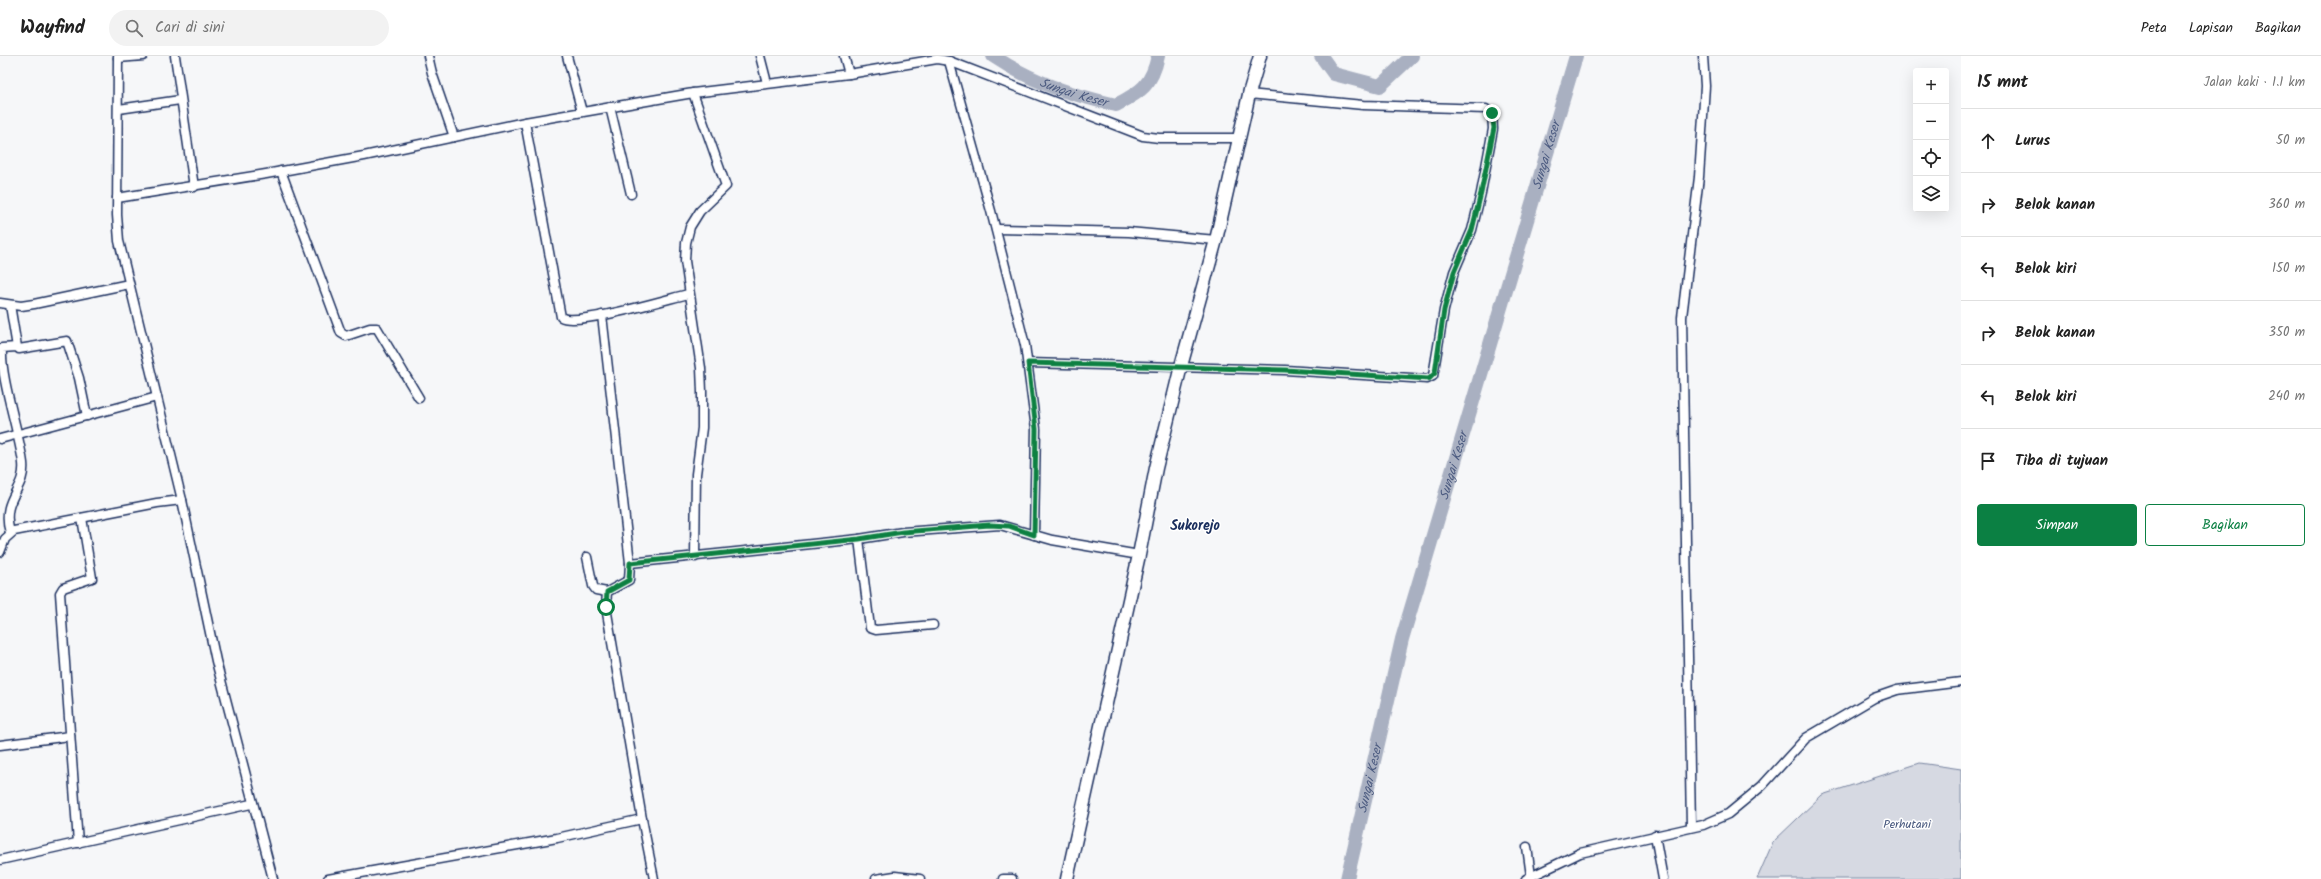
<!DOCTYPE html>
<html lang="id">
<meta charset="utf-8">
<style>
:root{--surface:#fff;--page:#f2f2f2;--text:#222;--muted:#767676;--line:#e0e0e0;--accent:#0b8043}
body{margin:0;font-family:Kalam,sans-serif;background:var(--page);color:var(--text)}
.controls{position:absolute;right:12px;top:12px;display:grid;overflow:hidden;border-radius:4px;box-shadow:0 4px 16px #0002}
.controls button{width:36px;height:36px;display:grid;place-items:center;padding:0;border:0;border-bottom:1px solid var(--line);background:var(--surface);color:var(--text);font:20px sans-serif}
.stop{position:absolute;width:12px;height:12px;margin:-9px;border:3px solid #0b8043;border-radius:50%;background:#fff}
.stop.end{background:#0b8043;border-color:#fff;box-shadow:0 1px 4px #0008}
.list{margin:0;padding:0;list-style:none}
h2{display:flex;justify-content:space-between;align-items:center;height:52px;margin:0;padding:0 16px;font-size:17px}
h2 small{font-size:13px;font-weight:400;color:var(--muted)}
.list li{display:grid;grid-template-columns:26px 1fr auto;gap:12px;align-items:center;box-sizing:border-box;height:64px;padding:0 16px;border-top:1px solid var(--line)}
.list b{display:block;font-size:15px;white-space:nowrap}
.list em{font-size:13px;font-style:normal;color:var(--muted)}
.actions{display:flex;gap:8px;padding:12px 16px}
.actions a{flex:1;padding:9px 0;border:1px solid var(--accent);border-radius:4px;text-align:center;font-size:14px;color:var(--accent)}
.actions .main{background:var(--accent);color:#fff}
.icon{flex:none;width:22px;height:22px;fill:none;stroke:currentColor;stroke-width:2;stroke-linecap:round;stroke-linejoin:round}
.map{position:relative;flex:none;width:1961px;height:823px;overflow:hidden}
header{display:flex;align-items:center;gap:24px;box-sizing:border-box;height:56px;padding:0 20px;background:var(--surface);border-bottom:1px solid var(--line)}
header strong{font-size:19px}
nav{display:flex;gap:22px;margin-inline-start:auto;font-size:14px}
.search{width:280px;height:36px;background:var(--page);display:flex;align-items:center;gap:10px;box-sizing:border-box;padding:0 14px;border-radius:22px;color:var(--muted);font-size:15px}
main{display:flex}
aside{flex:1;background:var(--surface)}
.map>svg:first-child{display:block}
</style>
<header>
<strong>Wayfind</strong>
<div class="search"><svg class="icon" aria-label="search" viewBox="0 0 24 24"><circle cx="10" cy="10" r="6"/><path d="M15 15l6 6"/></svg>Cari di sini</div>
<nav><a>Peta</a><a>Lapisan</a><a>Bagikan</a></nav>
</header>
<main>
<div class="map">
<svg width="1961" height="823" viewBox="0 0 1961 823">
<rect width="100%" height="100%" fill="#f6f7f9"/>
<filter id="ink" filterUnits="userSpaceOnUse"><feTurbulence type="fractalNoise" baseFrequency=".025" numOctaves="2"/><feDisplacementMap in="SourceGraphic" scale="8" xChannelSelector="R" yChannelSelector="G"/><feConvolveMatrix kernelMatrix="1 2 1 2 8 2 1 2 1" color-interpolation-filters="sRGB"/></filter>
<g filter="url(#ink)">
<polygon fill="#d6d9e2" stroke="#7884a0" points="1920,707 1961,713 1961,823 1757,823 1773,786 1822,739"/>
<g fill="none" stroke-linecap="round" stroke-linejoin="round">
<g stroke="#a9b0c1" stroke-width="14">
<path id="s1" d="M993 0C1033 27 1069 38 1116 49 1141 36 1152 29 1158 0"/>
<polyline points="1321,0 1334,18 1380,30 1412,0"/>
<path id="s2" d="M1347 823 1402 583 1576 0"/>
</g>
<g stroke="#1b2f5e" stroke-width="11">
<g id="minor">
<polyline points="118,0 117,159 119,185 182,444 216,605 273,823"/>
<polyline points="175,0 194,131"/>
<polyline points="428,0 432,17 454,81"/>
<polyline points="567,0 582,56"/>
<polyline points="760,0 767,27"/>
<polyline points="844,0 849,18"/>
<polyline points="118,2 143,0"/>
<polyline points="949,5 991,155 1025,289 1036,373 1034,479"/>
<polyline points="693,37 726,130 700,155 690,171 686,187 685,205 701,312 702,336 702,372 696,418 695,501"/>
<polyline points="610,51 631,138"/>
<polyline points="119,53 180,44"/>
<path d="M525 66 561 261C576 271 667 243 688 238"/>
<polyline points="281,115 341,277 346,280 370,272 377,272 419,342"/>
<polyline points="117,142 266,118 364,100 525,66 693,37 849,18 937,3 949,5 1143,80 1159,82 1240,82"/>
<polyline points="996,173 1129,176 1216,184"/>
<polyline points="0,247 21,250 34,248 129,228"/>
<polyline points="10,249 17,291"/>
<polyline points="602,259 630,507 859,483 903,476 1000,469 1052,484 1139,499"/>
<polyline points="1028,307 1285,314 1427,323 1433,320 1444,254 1454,216 1472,174 1481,137 1493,73 1492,57 1486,53 1363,49 1249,38"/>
<polyline points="0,383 157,341"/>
<path d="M10 477C0 441 26 435 23 407 19 375 0 322 2 292L17 291 19 293 67 285 79 322 87 360"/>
<polyline points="859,483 870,572 876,574 933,569"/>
<polyline points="0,496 5,483 14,475 157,447 182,444"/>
<polyline points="587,501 593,530 596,534 607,536"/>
<polyline points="630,507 629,524 607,536 606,551 642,763 654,823"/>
<polyline points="0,689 70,680"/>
<polyline points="1691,771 1682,261 1699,121 1705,30 1703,0"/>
<polyline points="1655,779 1663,823"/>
<polyline points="78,787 60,537 63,532 92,522 82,462"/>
<polyline points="1527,791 1531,820"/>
<polyline points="0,804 251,748"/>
<polyline points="328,823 557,782 642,763"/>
<polyline points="876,823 895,820 920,823"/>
<polyline points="1003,823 1012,823"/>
<polyline points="1526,823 1580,797 1703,769 1728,758 1762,730 1806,682 1874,642 1897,634 1961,626"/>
</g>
</g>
<g stroke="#1b2f5e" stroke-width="15">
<polyline id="highway" points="1067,823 1139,499 1156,412 1181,310 1216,184 1250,34 1260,0"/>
</g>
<use href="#minor" stroke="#fff" stroke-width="8"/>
<use href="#highway" stroke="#fff" stroke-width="12"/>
</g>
</g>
<g fill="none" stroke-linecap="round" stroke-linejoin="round" filter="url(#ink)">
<polyline stroke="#0b8043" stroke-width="5" points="606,551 607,536 629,524 630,507 859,483 903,476 989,469 1009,470 1034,479 1036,373 1028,307 1285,314 1429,323 1435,317 1444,254 1454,216 1472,174 1481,137 1494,72 1492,57"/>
</g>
<g text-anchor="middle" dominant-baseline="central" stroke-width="3" stroke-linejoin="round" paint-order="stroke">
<g font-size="12" fill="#4a5a7f" stroke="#fff">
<text x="1907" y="768">Perhutani</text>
</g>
<g font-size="13" font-style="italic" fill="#4d5c81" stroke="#fff">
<text stroke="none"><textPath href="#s1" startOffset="89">Sungai Keser</textPath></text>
<text stroke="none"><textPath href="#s2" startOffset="751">Sungai Keser</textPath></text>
<text stroke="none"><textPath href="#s2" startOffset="427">Sungai Keser</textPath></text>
<text stroke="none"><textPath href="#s2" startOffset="103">Sungai Keser</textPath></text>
</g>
<g font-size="14" font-weight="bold" fill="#1b2f5e" stroke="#fff">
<text x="1195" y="470">Sukorejo</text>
</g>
</g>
</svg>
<div class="controls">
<button>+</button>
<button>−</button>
<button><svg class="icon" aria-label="locate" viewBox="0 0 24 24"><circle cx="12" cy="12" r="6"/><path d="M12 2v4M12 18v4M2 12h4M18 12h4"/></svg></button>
<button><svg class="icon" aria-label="layers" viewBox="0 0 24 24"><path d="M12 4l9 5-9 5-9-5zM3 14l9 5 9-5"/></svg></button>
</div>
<div class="stop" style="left:606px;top:551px"></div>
<div class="stop end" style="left:1492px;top:57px"></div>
</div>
<aside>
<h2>15 mnt<small>Jalan kaki · 1.1 km</small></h2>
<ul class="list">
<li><svg class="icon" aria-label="ahead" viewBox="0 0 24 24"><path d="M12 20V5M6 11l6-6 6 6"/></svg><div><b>Lurus</b></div><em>50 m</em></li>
<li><svg class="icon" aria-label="right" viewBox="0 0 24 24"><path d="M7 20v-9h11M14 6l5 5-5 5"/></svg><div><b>Belok kanan</b></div><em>360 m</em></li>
<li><svg class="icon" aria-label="left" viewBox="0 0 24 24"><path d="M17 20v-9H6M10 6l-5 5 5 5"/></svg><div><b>Belok kiri</b></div><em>150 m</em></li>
<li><svg class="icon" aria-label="right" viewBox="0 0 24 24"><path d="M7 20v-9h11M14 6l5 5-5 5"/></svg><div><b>Belok kanan</b></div><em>350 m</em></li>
<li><svg class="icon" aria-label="left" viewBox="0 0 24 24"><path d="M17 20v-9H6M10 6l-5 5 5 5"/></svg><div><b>Belok kiri</b></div><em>240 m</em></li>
<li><svg class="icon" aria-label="arrive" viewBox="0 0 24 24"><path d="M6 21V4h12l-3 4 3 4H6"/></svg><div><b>Tiba di tujuan</b></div></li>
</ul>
<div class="actions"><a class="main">Simpan</a><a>Bagikan</a></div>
</aside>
</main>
